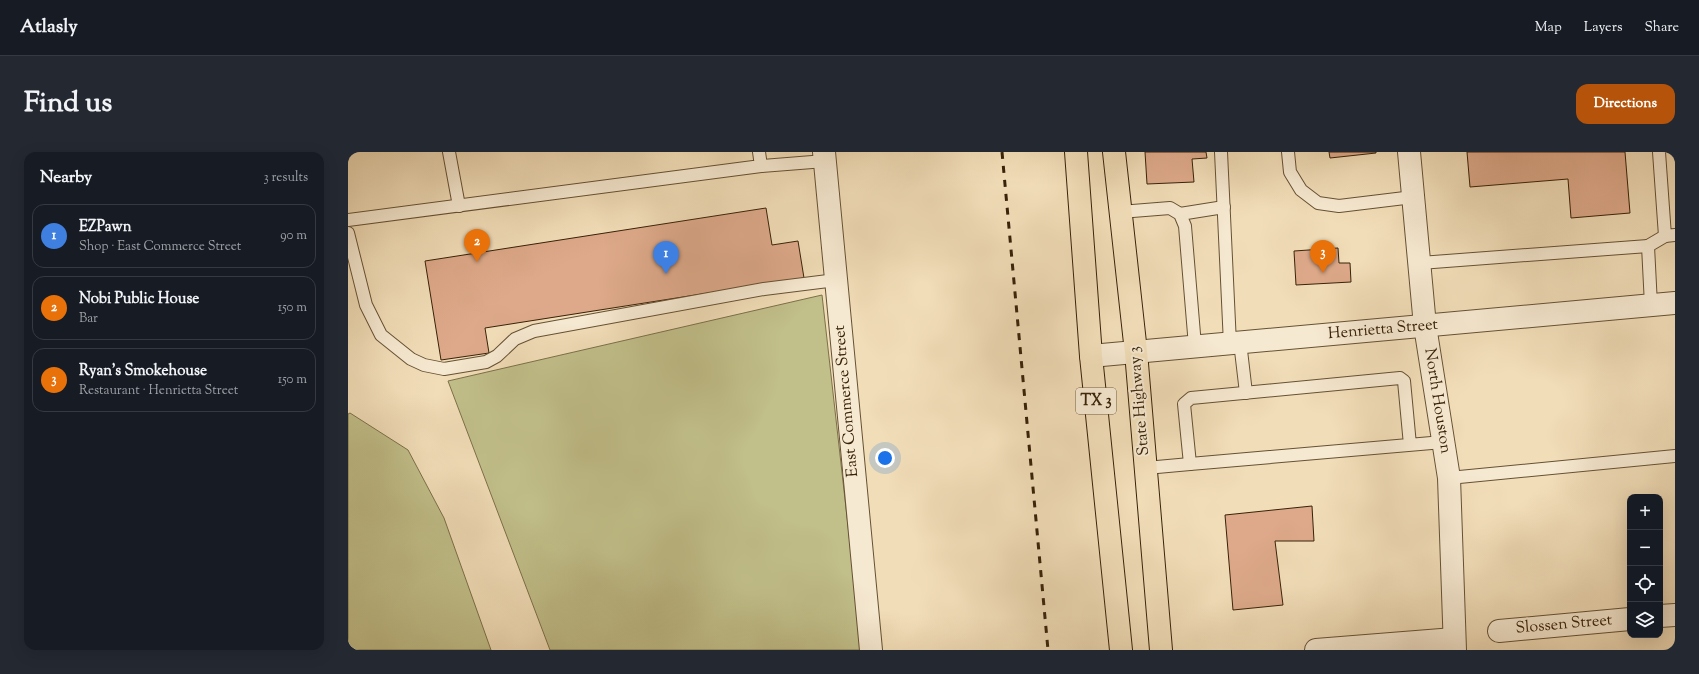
<!DOCTYPE html>
<meta charset="utf-8">
<style>
:root{--surface:#171b24;--page:#242831;--text:#f1f3f6;--muted:#9ea1a6;--line:#363941;--accent:#b45309}
body{margin:0;font-family:"Sorts Mill Goudy",serif;background:var(--page);color:var(--text)}
.controls{position:absolute;right:12px;bottom:12px;display:grid;overflow:hidden;border-radius:8px;box-shadow:0 4px 16px #0002}
.controls button{width:36px;height:36px;display:grid;place-items:center;padding:0;border:0;border-bottom:1px solid var(--line);background:var(--surface);color:var(--text);font:20px sans-serif}
.you{position:absolute;left:537px;top:306px;width:14px;height:14px;margin:-10px;border:3px solid #fff;border-radius:50%;background:#1a73e8;box-shadow:0 0 0 6px #1a73e833}
.badge{display:grid;place-items:center;width:26px;height:26px;border-radius:50%;background:var(--accent);color:#fff;font-size:13px;font-weight:700}
.pin{position:absolute;translate:-50% -33px;filter:drop-shadow(0 1px 2px #0008)}
.pin::after{content:'';position:absolute;top:21px;width:14px;height:12px;background:inherit;clip-path:polygon(0 0,100% 0,50% 100%)}
.list{margin:0;padding:0;list-style:none}
h2{display:flex;justify-content:space-between;align-items:center;height:52px;margin:0;padding:0 16px;font-size:17px}
h2 small{font-size:13px;font-weight:400;color:var(--muted)}
.list li{display:grid;grid-template-columns:26px 1fr auto;gap:12px;align-items:center;box-sizing:border-box;height:64px;margin:0 8px 8px;padding:0 8px;border:1px solid var(--line);border-radius:12px}
.list b{display:block;font-size:15px;white-space:nowrap}
.list p{margin:0;font-size:13px;white-space:nowrap;color:var(--muted)}
.list em{font-size:13px;font-style:normal;color:var(--muted)}
.icon{flex:none;width:22px;height:22px;fill:none;stroke:currentColor;stroke-width:2;stroke-linecap:round;stroke-linejoin:round}
.map{position:relative;flex:none;width:1327px;height:498px;overflow:hidden;border-radius:12px}
header{display:flex;align-items:center;gap:24px;box-sizing:border-box;height:56px;padding:0 20px;background:var(--surface);border-bottom:1px solid var(--line)}
header strong{font-size:19px}
nav{display:flex;gap:22px;margin-inline-start:auto;font-size:14px}
.intro{display:flex;align-items:center;justify-content:space-between;box-sizing:border-box;height:96px;padding:0 24px}
h1{margin:0;font-size:28px}
.button{padding:10px 18px;border-radius:12px;background:var(--accent);color:#fff;font-size:14px;font-weight:700}
main{display:flex;gap:24px;padding:0 24px}
aside{flex:1;background:var(--surface);border-radius:12px;box-shadow:0 4px 16px #0002}
.map>svg:first-child{display:block}
</style>
<header>
<strong>Atlasly</strong>
<nav><a>Map</a><a>Layers</a><a>Share</a></nav>
</header>
<div class="intro"><h1>Find us</h1><a class="button">Directions</a></div>
<main>
<aside>
<h2>Nearby<small>3 results</small></h2>
<ul class="list">
<li><span class="badge" style="background:#3f7fe0">1</span><div><b>EZPawn</b><p>Shop · East Commerce Street</p></div><em>90 m</em></li>
<li><span class="badge" style="background:#e8710a">2</span><div><b>Nobi Public House</b><p>Bar</p></div><em>150 m</em></li>
<li><span class="badge" style="background:#e8710a">3</span><div><b>Ryan's Smokehouse</b><p>Restaurant · Henrietta Street</p></div><em>150 m</em></li>
</ul>
</aside>
<div class="map">
<svg width="1327" height="498" viewBox="0 0 1327 498">
<rect width="100%" height="100%" fill="#f1ddb8"/>
<filter id="stains"><feTurbulence type="fractalNoise" baseFrequency=".005" numOctaves="4"/><feColorMatrix values="0 0 0 0 .2 0 0 0 0 .09 0 0 0 0 .02 0 0 0 .5 -.17"/></filter>
<radialGradient id="worn" r=".72"><stop offset=".6" stop-color="#630" stop-opacity="0"/><stop offset="1" stop-color="#630" stop-opacity=".3"/></radialGradient>
<g fill="#c1bf8a" stroke="#7c7049">
<polygon points="474,143 514,498 202,498 100,229"/>
<polygon points="2,261 60,298 96,366 143,498 0,498 0,262"/>
</g>
<g fill="#dda98a" stroke="#382208">
<polygon points="797,0 858,0 859,6 844,7 846,30 799,32"/>
<polygon points="981,0 1028,0 1028,1 982,6"/>
<polygon points="1119,0 1277,0 1282,61 1223,66 1220,27 1122,35"/>
<polygon points="418,56 424,93 450,89 456,126 137,176 141,201 93,208 77,109"/>
<polygon points="990,96 991,111 1002,111 1003,130 948,133 946,99"/>
<polygon points="964,354 966,389 927,389 935,453 885,458 877,363"/>
</g>
<g fill="none" stroke-linecap="round" stroke-linejoin="round">
<g stroke="#665134" stroke-width="14">
<g id="service">
<polyline points="101,0 111,54"/>
<polyline points="873,0 882,192"/>
<polyline points="940,0 942,20 953,38 970,51 991,54 1065,45"/>
<polyline points="1311,0 1317,84 1327,83"/>
<polyline points="413,14 477,9"/>
<polyline points="772,60 822,56 832,62 837,74 847,194"/>
<polyline points="832,62 876,55"/>
<polyline points="0,68 413,14 411,0"/>
<polyline points="0,81 18,153 33,183 63,207 76,213 96,217 138,210 149,204 167,187 186,179 416,137 488,128"/>
<polyline points="1072,111 1300,94"/>
<polyline points="1303,153 1300,94 1317,84"/>
<polyline points="892,190 898,241"/>
<polyline points="1062,293 1056,229 1052,226 843,246 836,252 842,312 1095,290"/>
<polyline points="798,316 842,312"/>
<polyline points="1101,326 1327,304"/>
</g>
</g>
<g stroke="#665134" stroke-width="24">
<g id="minor">
<polyline points="476,0 523,498"/>
<polyline points="1061,0 1077,174 1101,326 1107,498"/>
<polyline points="743,204 1327,151"/>
<polyline points="1312,464 1327,463"/>
<polyline points="1151,479 1282,467"/>
<polyline points="968,498 1106,487"/>
</g>
</g>
<g stroke="#382208" stroke-width="24">
<g id="primary">
<polyline points="728,0 743,204 773,498"/>
<polyline points="766,0 788,200 813,498"/>
</g>
</g>
<use href="#service" stroke="#f6e9d1" stroke-width="12"/>
<use href="#minor" stroke="#f6e9d1" stroke-width="22"/>
<use href="#primary" stroke="#f1ddb8" stroke-width="22"/>
<polyline stroke="#382208" stroke-width="3" stroke-dasharray="7 7" stroke-linecap="butt" points="654,0 700,498"/>
</g>
<g text-anchor="middle" dominant-baseline="central" stroke-width="4" stroke-linejoin="round" paint-order="stroke">
<rect fill="#f6e9d1" stroke="#715e44" stroke-width="1" x="728" y="236" width="40" height="26" rx="3"/>
<g font-size="15" font-weight="bold" fill="#382208">
<text x="748" y="249">TX 3</text>
</g>
<g font-size="16" fill="#382208" stroke="#f6e9d1">
<text transform="translate(1035 178) rotate(-5)">Henrietta Street</text>
<text transform="translate(499 249) rotate(-95)">East Commerce Street</text>
<text transform="translate(792 249) rotate(-95)">State Highway 3</text>
<text transform="translate(1089 249) rotate(81)">North Houston</text>
<text transform="translate(1216 473) rotate(-5)">Slossen Street</text>
</g>
</g>
<rect width="100%" height="100%" filter="url(#stains)"/>
<rect width="100%" height="100%" fill="url(#worn)"/>
</svg>
<div class="controls">
<button>+</button>
<button>−</button>
<button><svg class="icon" aria-label="locate" viewBox="0 0 24 24"><circle cx="12" cy="12" r="6"/><path d="M12 2v4M12 18v4M2 12h4M18 12h4"/></svg></button>
<button><svg class="icon" aria-label="layers" viewBox="0 0 24 24"><path d="M12 4l9 5-9 5-9-5zM3 14l9 5 9-5"/></svg></button>
</div>
<div class="you"></div>
<div class="pin badge" style="left:318px;top:122px;background:#3f7fe0">1</div>
<div class="pin badge" style="left:129px;top:110px;background:#e8710a">2</div>
<div class="pin badge" style="left:975px;top:121px;background:#e8710a">3</div>
</div>
</main>
